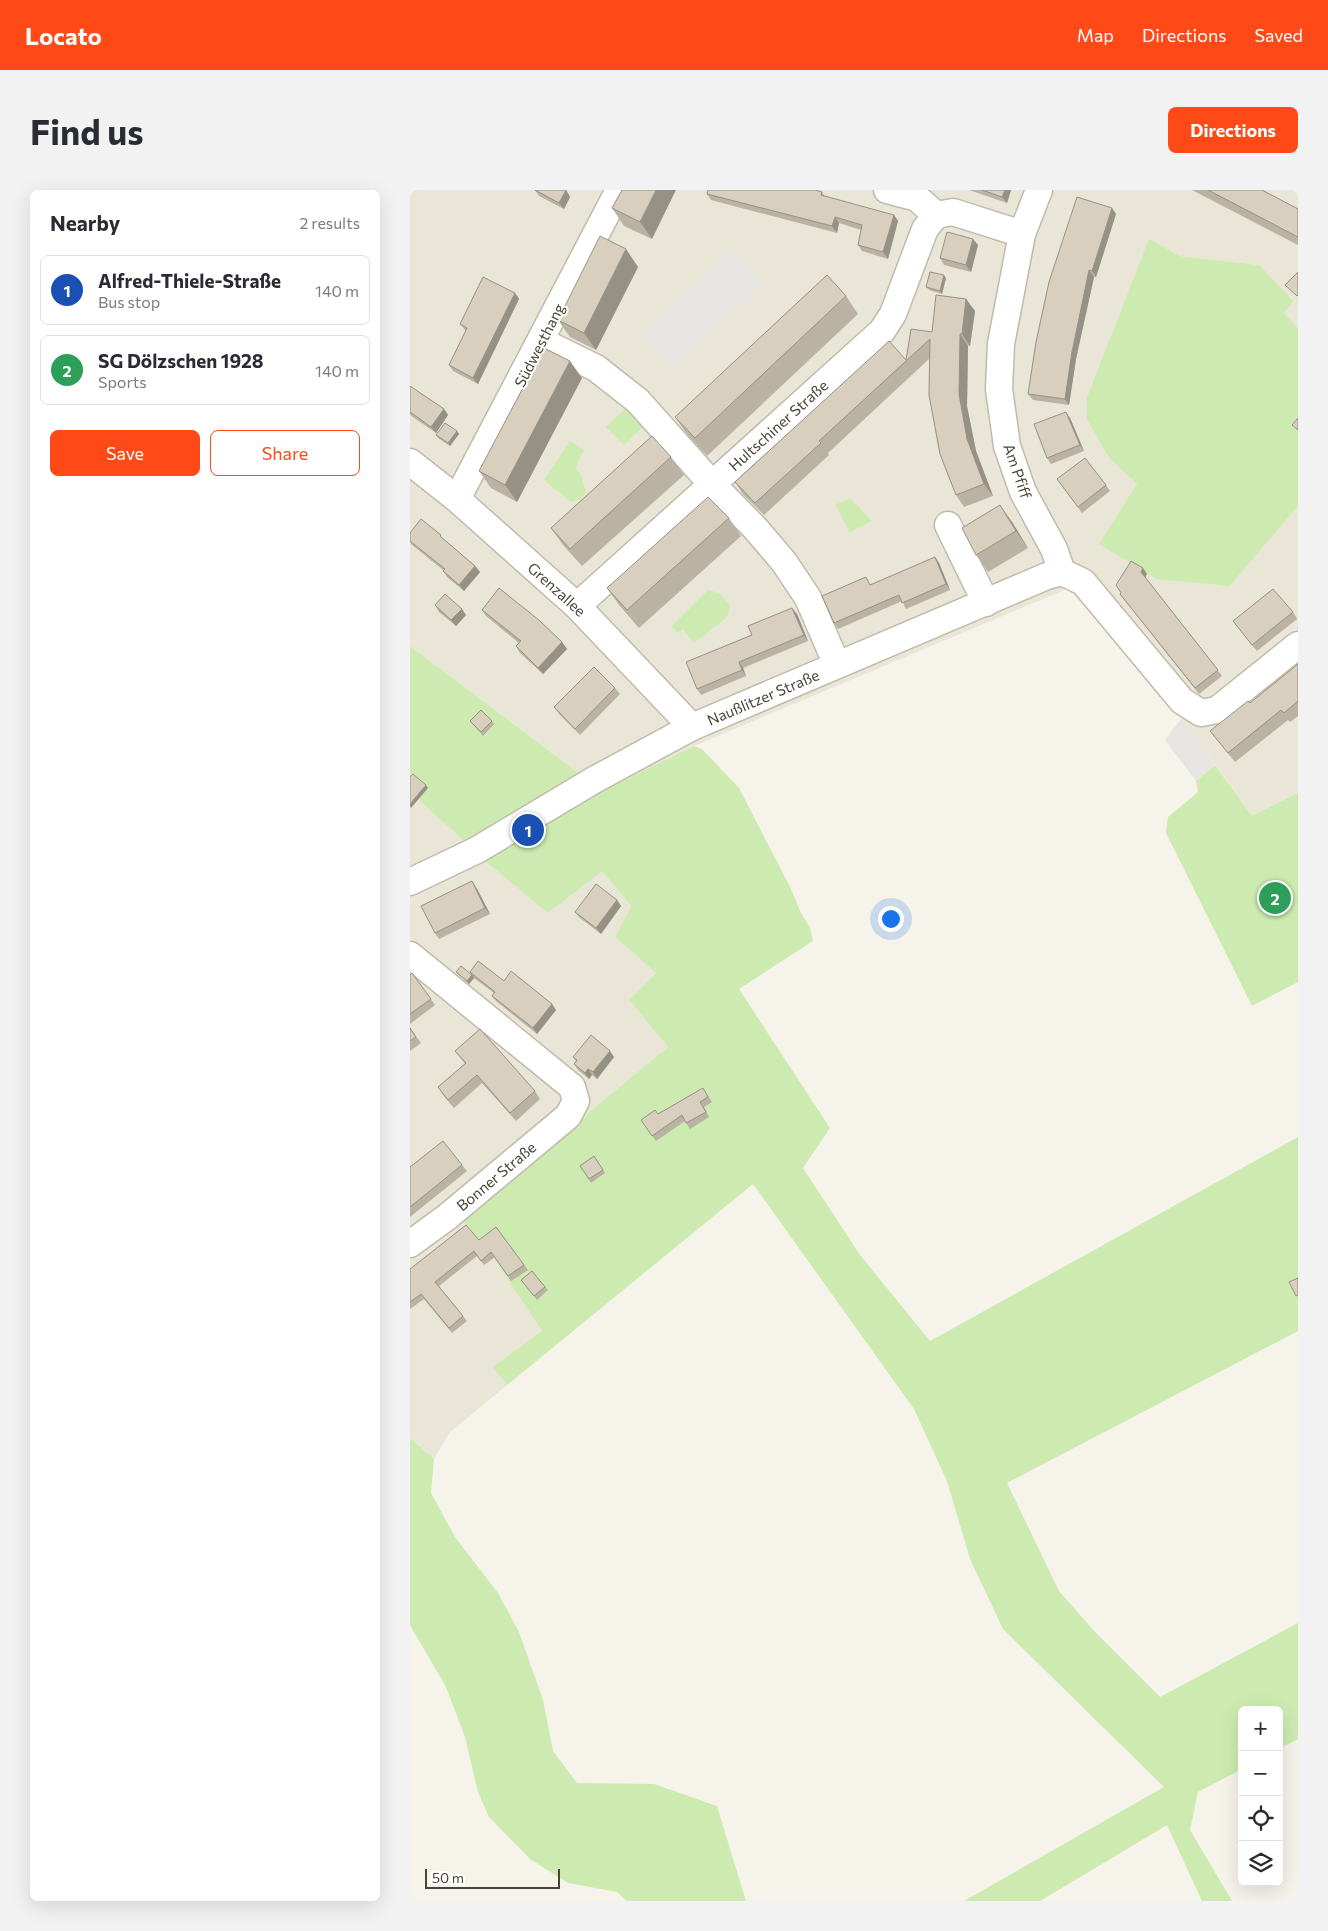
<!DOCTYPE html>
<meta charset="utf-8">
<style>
:root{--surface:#fff;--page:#f2f2f3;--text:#2b2b33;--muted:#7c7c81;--line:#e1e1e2;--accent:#ff4917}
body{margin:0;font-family:Commissioner,sans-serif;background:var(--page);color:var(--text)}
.controls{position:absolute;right:15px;bottom:15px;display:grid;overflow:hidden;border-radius:8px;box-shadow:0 5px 20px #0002}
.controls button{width:45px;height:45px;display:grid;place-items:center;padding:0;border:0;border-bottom:1px solid var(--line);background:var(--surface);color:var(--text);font:25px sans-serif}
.scale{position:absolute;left:15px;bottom:12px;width:135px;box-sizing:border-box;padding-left:5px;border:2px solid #4a4437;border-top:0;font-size:14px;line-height:18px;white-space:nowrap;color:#4a4437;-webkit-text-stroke:4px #fff;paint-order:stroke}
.you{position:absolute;left:480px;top:728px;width:18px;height:18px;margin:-12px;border:4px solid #fff;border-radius:50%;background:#1a73e8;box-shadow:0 0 0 8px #1a73e833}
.badge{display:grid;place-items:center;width:32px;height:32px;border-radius:50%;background:var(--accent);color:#fff;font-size:16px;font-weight:700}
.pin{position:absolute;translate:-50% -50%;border:2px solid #fff;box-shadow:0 1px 5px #0006}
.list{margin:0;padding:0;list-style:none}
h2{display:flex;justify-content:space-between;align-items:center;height:65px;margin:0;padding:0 20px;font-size:21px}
h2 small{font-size:16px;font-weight:400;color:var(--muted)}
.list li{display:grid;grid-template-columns:32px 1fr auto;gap:15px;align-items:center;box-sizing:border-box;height:70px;margin:0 10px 10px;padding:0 10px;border:1px solid var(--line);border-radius:8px}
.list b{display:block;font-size:19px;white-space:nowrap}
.list p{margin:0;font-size:16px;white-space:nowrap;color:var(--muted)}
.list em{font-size:16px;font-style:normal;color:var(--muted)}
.actions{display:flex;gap:10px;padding:15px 20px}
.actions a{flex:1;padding:11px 0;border:1px solid var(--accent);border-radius:8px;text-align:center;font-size:18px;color:var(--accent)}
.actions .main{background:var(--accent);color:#fff}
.icon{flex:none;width:28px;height:28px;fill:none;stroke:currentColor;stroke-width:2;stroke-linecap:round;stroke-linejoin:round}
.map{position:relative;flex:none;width:888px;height:1711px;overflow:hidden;border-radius:8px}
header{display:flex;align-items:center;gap:30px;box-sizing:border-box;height:70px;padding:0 25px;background:var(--accent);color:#fff}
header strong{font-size:24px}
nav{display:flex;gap:28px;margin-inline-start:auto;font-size:18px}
.intro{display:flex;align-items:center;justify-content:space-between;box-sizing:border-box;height:120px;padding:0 30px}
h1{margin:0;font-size:35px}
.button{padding:12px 22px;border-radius:8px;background:var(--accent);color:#fff;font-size:18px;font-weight:700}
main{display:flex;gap:30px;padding:0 30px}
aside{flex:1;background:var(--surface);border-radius:8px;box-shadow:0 5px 20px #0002}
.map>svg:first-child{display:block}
</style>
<header>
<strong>Locato</strong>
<nav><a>Map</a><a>Directions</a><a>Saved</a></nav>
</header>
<div class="intro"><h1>Find us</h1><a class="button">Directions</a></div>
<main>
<aside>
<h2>Nearby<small>2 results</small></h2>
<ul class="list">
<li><span class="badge" style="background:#1a4fb4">1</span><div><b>Alfred-Thiele-Straße</b><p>Bus stop</p></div><em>140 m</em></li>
<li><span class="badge" style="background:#2e9e5b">2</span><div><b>SG Dölzschen 1928</b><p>Sports</p></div><em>140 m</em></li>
</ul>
<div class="actions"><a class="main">Save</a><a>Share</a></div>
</aside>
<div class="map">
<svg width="888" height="1711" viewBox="0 0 888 1711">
<rect width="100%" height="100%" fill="#f5f3ea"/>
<g fill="#e9e5d7">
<polygon points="0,0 888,0 888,138 874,123 849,75 770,66 739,50 677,207 677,230 699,268 727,294 820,396 888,316 888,603 842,626 772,528 659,398 284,556 192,601 0,456"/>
<polygon points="0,602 77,672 192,681 221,716 205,747 246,783 219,810 258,857 51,1028 84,1069 132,1141 84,1177 97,1195 39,1243 24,1269 0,1248"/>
</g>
<g fill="#cdebb1">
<polygon points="739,49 770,66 849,75 883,111 874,123 888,138 888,316 820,396 747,389 689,354 727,294 699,268 677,230 677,207"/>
<polygon points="221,213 239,231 214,255 196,237"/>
<polygon points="160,251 174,260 165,279 170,283 176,302 171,309 161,312 134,290"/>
<polygon points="440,308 462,331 440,342 425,315"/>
<polygon points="298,400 309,403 320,415 317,427 284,453 273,439 267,443 262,436"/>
<polygon points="0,456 192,601 284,556 292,559 329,598 380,697 391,723 400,738 403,751 329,799 420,938 393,978 450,1065 520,1151 888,947 888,1141 597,1293 649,1401 685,1442 750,1507 888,1433 888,1549 869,1559 869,1520 832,1520 832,1579 788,1602 780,1640 822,1711 792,1711 757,1635 630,1711 554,1711 754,1597 593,1439 560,1369 537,1291 504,1219 343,994 97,1195 83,1177 132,1141 84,1069 51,1028 258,857 219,810 246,783 205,747 221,716 192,681 138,723 77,672 0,602"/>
<polygon points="805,575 842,626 888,603 888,792 842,816 756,643 758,627 788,602 786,591"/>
<polygon points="0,1248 24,1269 21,1303 45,1347 88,1403 109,1442 133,1510 143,1561 167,1593 244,1594 307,1616 336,1711 217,1711 207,1702 158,1693 120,1669 79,1627 68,1602 55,1547 36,1497 0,1435"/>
</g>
<g fill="#e7e5e1">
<polygon points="322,59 355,93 264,179 232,145"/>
<polygon points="772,528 805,575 786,591 755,550"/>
</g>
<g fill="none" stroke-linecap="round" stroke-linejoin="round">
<g stroke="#c1bbac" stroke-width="29">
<g id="minor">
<polyline points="477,0 507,8 526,25"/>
<polyline points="629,0 612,44 591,154 589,199 597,256 613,302 644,359 652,382 673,392 772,511 791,523 807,520 888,455"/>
<polyline points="526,25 543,22 612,44"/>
<polyline points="131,151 186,178 228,211 302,294 345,338 374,372 398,408 427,475"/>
<polyline points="0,272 47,309 167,416 282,537"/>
<polyline points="47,309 209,0"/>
<polyline points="538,335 576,413"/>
<polyline points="167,416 472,141 483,124 515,39 526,25"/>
<polyline points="0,692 67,660 184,590 282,537 637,386 652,382"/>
<polyline points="0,765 162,897 166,911 158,926 37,1027 0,1054"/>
</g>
</g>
<use href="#minor" stroke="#fff" stroke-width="26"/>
</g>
<g fill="#bab2a3">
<polygon points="125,0 156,0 160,7 154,19 129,6"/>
<polygon points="212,0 242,49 214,36 202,18"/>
<polygon points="559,0 601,0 597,13"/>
<polygon points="782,0 852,0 888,19 888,55"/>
<polygon points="412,2 415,7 484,25 488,31 478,69 452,61 448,55 451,40 429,33 427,43 301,10 297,4"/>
<polygon points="706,24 686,87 684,87 666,169 659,215 623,210 618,204"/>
<polygon points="563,49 568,55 561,82 534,75 530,68"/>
<polygon points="228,77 186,160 160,147 148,130"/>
<polygon points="536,88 532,104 519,100 516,97"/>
<polygon points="105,103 109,109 68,194 43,181 39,175 56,141 50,134"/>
<polygon points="436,106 448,124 297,266 277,244 265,227"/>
<polygon points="556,109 565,121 560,156 558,156 557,216 566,261 583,306 554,317 546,305 519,169 418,263 419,265 354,325 333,304 325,292 496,170 522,142"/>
<polygon points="172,188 107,312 81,298 69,281"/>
<polygon points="0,196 34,219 38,225 26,243 0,225"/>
<polygon points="660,228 674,261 641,274 637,268"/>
<polygon points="49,244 40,256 28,248 26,245"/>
<polygon points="261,267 274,285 172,376 153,355 141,338"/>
<polygon points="696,295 700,301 672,323 652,296"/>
<polygon points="319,328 331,346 229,438 209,415 197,398"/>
<polygon points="602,332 618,358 578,382 566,365"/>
<polygon points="0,351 35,351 65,376 70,382 54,401 37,387 33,380 1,354"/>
<polygon points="529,373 540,400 496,419 492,411 428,439 424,433 461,394"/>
<polygon points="737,384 735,387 812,486 789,504 710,404"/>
<polygon points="25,415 56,425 46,436 29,422"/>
<polygon points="72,420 152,452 157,459 133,484 110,463 106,456 109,453 76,426"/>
<polygon points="883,422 887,429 847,461 823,431"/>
<polygon points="387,424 398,451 333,478 336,486 291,505 287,499 342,445"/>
<polygon points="888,474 888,526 880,532 878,530 825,572 800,541 840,513"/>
<polygon points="205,498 210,504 170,545 149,524 144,517"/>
<polygon points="60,531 82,531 84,534 73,546"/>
<polygon points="66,697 80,724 29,749 25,743"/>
<polygon points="207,710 211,716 191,744 170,728 165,722"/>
<polygon points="46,782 62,785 60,782 94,791 146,820 127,844 86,811 82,806 84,803 64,788 59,794 49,785"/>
<polygon points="2,783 25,815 0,834 0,785"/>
<polygon points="0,838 11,853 0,861"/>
<polygon points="45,861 125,901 130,909 106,931 72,893 44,918 33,905 28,897 55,874"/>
<polygon points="163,867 204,867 187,889 182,885 179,889 168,880 164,874 166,871"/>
<polygon points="293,898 302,912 294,917 299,927 280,939 275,931 246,951 231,930 248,924"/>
<polygon points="184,966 195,983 181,993 170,976"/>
<polygon points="52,975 57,981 0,1027 0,977"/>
<polygon points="86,1037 118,1080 101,1091 85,1067 74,1075 67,1066 29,1096 57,1131 42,1143 14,1109 0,1119 0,1079 69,1050"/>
<polygon points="122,1081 138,1100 127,1110 111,1090"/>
</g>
<g fill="#979185">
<polygon points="156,0 160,7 154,19 149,13"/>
<polygon points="246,0 266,0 242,49 230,32"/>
<polygon points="595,0 601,0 597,13 592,7"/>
<polygon points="702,18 706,24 686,87 682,81"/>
<polygon points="484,25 488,31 478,69 473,62"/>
<polygon points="425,27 429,33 427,43 422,36"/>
<polygon points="563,49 568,55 561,82 556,75"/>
<polygon points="216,59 228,77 186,160 174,143"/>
<polygon points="679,80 684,87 666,169 659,215 655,209 662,162"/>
<polygon points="534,85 536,88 532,104 530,101"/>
<polygon points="105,103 109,109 68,194 63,188"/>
<polygon points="556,109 565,121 560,156 552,144"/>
<polygon points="550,144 558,156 557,216 566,261 583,306 574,294 557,249 549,204"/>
<polygon points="160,171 172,188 107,312 95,295"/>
<polygon points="34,219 38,225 26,243 21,237"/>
<polygon points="656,222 660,228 674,261 670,255"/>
<polygon points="47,241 49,244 40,256 38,253"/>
<polygon points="590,315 602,332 618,358 606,341"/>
<polygon points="525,367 529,373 540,400 536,394"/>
<polygon points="65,376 70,382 54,401 49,395"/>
<polygon points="733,378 737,384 735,388 731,382"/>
<polygon points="382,418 387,424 398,451 394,445"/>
<polygon points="52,419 56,425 46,436 41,430"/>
<polygon points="152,452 157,459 133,484 128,478"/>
<polygon points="329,472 333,478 336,486 332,480"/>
<polygon points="16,595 18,598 1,618 0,616 0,614"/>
<polygon points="62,691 66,697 80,724 75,718"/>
<polygon points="207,710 211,716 191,744 186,738"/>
<polygon points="62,785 64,788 59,794 57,791"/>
<polygon points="142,814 146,820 127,844 123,838"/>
<polygon points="200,861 204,867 187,889 183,882"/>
<polygon points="178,879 182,885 179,889 175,883"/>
</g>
<g fill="#d8cfbe" stroke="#979185">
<polygon points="125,0 156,0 149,13"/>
<polygon points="212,0 246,0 230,32 202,18"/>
<polygon points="298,0 405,0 412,2 411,5 484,25 473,62 448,55 452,35 425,27 422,36 297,4"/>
<polygon points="572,0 595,0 592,7"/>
<polygon points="798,0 852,0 888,19 888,47"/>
<polygon points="667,7 702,18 682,81 679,80 662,162 655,209 618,204 626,152 639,92"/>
<polygon points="537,42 563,49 556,75 530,68"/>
<polygon points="190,46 216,59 174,143 148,130"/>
<polygon points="520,82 534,85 530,101 516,97"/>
<polygon points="888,82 888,105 887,106 875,95"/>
<polygon points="417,85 436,106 285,248 265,227"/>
<polygon points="73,87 105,103 63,188 39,175 57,138 50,134"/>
<polygon points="526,105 556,109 552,144 550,144 549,204 557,249 574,294 546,305 530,264 519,205 520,149 409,251 411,253 345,313 325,292 479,151 496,170 501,139 522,142"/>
<polygon points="134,158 160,171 95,295 69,281"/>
<polygon points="0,196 34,219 21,237 0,222"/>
<polygon points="656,222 670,255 637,268 624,234"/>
<polygon points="888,228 888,240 882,235"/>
<polygon points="35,233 47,241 38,253 26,245"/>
<polygon points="242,246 261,267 160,359 141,338"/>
<polygon points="675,268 696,295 668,317 647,289"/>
<polygon points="298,307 319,328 217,420 197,398"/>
<polygon points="590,315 606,341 566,365 552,338"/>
<polygon points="11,329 31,345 30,346 65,376 49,395 33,381 35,379 0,351 0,343"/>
<polygon points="525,367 536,394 492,413 489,405 424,433 412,406 456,387 460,395"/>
<polygon points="721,371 733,378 731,382 808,480 785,498 710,404 711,403 706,395"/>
<polygon points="89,398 130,431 152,452 128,478 106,456 111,451 72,420"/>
<polygon points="863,399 883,422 842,455 823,431"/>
<polygon points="35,404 52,419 41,430 25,415"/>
<polygon points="382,418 394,445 329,472 332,480 287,499 276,472 342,445 338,436"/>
<polygon points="888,474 888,511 874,523 871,520 818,563 800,541 838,511 840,513"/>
<polygon points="184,477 205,498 165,539 144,517"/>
<polygon points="71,520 82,531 71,542 60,531"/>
<polygon points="3,584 16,595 0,614 0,587"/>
<polygon points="62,691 75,718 25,743 11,716"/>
<polygon points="186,694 207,710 186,738 165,722"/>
<polygon points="68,771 94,791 101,781 142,814 123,838 82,806 85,802 60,782"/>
<polygon points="51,776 62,785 57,791 46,782"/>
<polygon points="2,783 21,809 0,824 0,785"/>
<polygon points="0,838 6,847 0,851"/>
<polygon points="70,839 125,901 100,923 67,885 38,910 28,897 56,873 45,861"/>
<polygon points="181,845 200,861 183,882 178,879 175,883 164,874 167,870 163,867"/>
<polygon points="293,898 298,907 290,912 296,922 276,933 272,925 242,946 231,930 245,920 248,924"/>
<polygon points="33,951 52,975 0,1017 0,977"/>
<polygon points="184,966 193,980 179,989 170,976"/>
<polygon points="56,1035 69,1050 86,1037 114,1075 98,1086 81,1062 71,1071 64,1061 25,1092 53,1126 39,1138 11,1104 0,1112 0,1079"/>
<polygon points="122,1081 135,1097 124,1106 111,1090"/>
<polygon points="888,1088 888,1105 886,1106 879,1092"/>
</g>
<g text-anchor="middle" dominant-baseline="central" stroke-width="4" stroke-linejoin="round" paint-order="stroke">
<g font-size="15" fill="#4a4437" stroke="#fff">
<text transform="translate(129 155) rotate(-63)">Südwesthang</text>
<text transform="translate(368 235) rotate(-42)">Hultschiner Straße</text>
<text transform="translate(608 281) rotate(71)">Am Pfiff</text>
<text transform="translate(147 399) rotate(42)">Grenzallee</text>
<text transform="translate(353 507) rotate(-23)">Naußlitzer Straße</text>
<text transform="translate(86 986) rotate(-40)">Bonner Straße</text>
</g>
</g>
</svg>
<div class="controls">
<button>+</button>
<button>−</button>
<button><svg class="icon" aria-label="locate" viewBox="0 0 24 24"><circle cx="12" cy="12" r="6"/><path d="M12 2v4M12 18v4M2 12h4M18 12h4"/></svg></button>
<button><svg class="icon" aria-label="layers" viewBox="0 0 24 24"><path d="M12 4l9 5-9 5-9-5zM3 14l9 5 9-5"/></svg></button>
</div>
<div class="scale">50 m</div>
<div class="you"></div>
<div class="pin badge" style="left:118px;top:640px;background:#1a4fb4">1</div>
<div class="pin badge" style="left:865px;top:708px;background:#2e9e5b">2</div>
</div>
</main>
